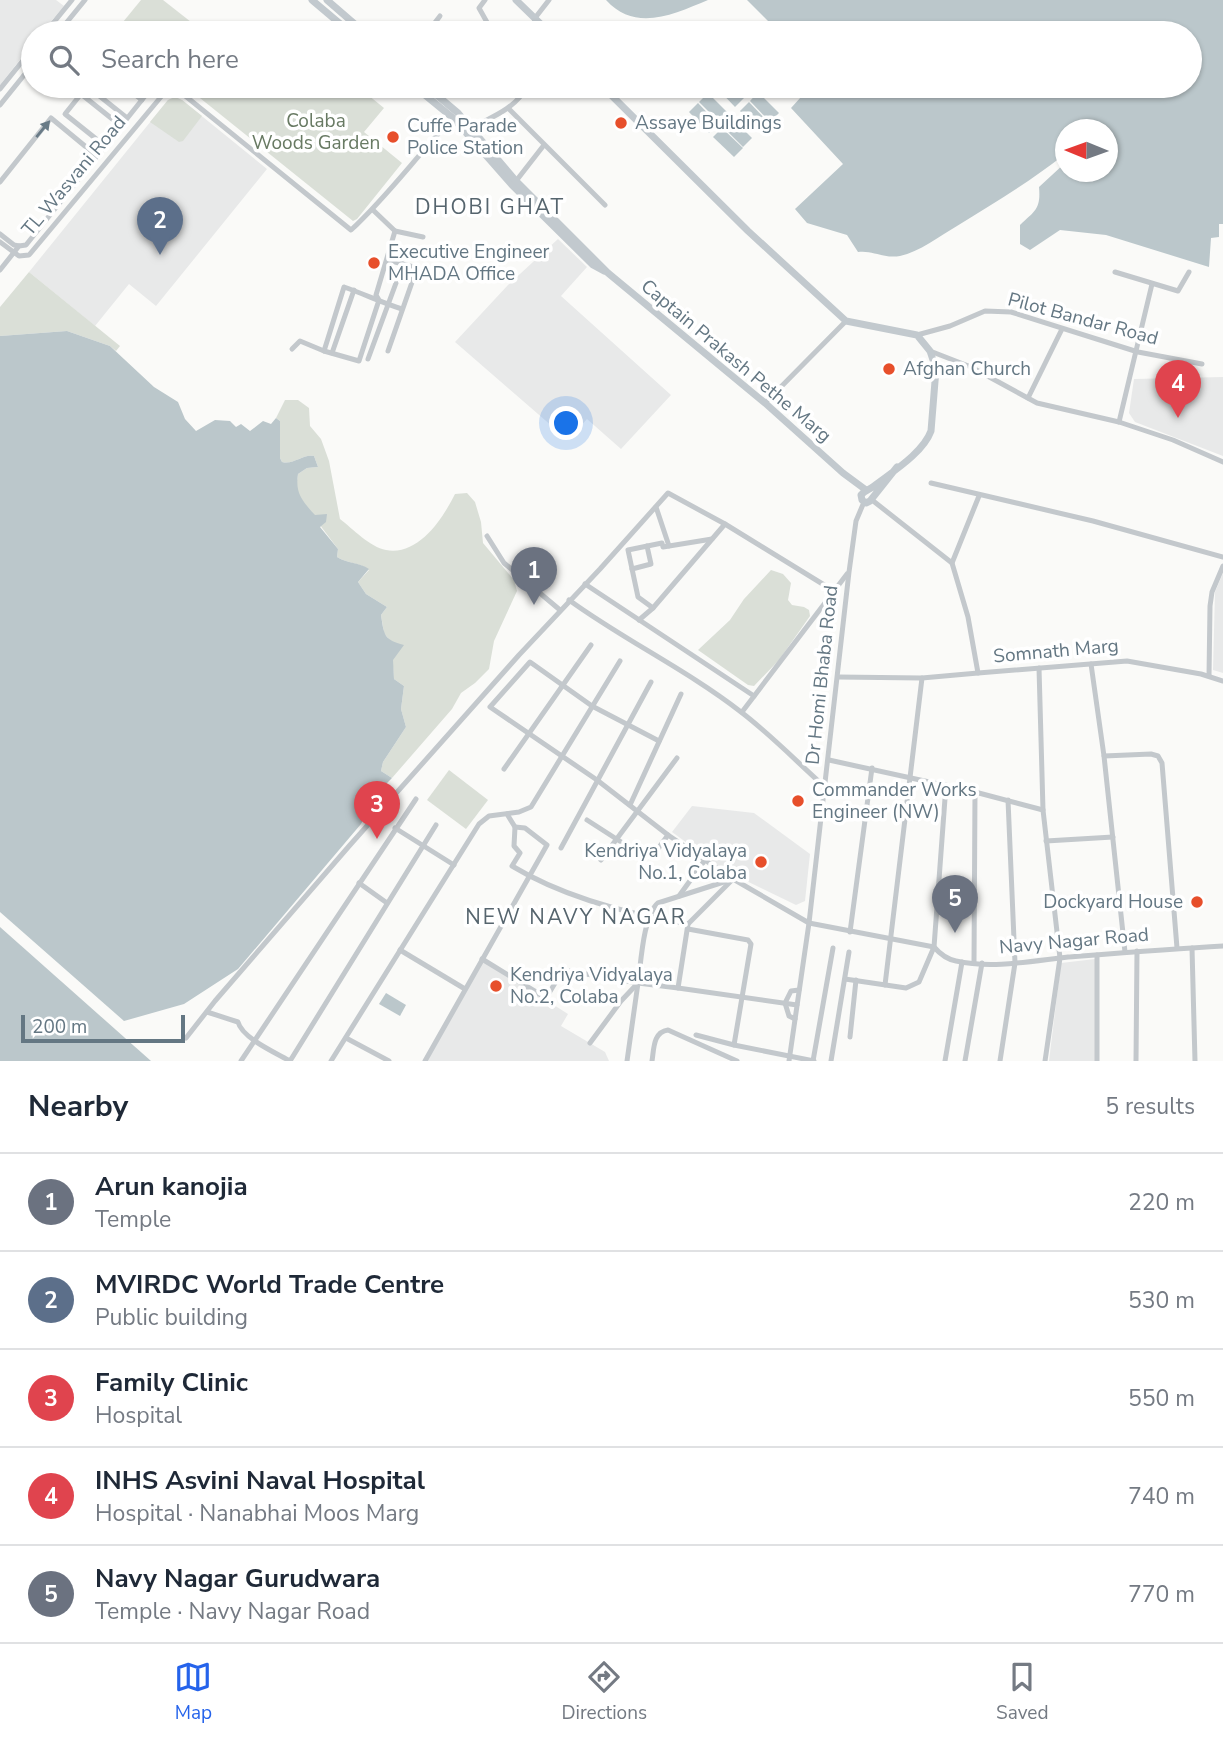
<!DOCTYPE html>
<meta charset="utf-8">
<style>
:root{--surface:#fff;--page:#f2f2f3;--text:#1f2937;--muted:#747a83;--line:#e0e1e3;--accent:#2563eb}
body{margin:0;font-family:"Nunito Sans",sans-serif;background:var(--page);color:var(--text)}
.compass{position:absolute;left:1055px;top:119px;width:63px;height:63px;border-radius:50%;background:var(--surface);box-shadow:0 2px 5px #0004;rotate:271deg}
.scale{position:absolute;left:21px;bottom:18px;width:164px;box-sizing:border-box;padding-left:7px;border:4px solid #647783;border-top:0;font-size:19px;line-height:24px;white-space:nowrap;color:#647783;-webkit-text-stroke:5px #fff;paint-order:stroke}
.you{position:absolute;left:567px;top:424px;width:24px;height:24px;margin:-18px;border:5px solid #fff;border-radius:50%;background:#1a73e8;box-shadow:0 0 0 10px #1a73e833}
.badge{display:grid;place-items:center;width:46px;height:46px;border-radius:50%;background:var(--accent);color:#fff;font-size:23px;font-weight:700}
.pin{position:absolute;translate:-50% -58px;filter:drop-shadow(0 2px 4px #0008)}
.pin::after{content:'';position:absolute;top:37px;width:24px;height:21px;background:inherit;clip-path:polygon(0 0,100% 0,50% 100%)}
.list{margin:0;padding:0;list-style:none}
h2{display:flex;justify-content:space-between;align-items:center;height:91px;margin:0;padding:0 28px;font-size:30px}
h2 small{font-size:23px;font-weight:400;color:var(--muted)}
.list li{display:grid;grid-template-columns:46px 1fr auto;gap:21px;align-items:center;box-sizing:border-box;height:98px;padding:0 28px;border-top:2px solid var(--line)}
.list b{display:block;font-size:26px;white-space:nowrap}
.list p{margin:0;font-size:23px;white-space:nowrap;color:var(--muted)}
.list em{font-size:23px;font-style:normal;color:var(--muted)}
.icon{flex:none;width:38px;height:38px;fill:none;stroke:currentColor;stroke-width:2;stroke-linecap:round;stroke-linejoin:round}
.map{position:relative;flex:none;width:1223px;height:1061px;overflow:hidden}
.search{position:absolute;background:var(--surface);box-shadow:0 2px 5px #0004;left:21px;right:21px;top:21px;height:77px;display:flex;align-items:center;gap:18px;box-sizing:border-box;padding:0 24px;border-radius:38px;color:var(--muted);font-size:26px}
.sheet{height:581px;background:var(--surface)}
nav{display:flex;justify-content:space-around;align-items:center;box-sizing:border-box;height:98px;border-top:2px solid var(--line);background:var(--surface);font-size:19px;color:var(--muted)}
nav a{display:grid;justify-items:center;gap:4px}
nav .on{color:var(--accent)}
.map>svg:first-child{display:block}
</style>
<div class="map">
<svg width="1223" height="1061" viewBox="0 0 1223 1061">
<rect width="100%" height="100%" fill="#fafaf8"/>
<g fill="#e8e9e9">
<polygon points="0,0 56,0 64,6 41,33 33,33 33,43 0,85"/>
<polygon points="175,97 182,100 267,169 156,306 129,284 95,326 29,272 168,100"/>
<polygon points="558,239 587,267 561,296 671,395 621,449 587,419 568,440 455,342 508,285"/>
<polygon points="1223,377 1223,456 1135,422 1129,413 1134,379"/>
<polygon points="1223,573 1223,673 1213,670 1215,592"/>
<polygon points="692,806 754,813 810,854 805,901 796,905 724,870 672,832"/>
<polygon points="482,959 568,1014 561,1026 605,1052 609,1061 424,1061"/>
<polygon points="1095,959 1096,1061 1049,1061 1061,963"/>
</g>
<g fill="#dadfd7">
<polygon points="141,0 163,0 205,33 137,33 123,22"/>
<polygon points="185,86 258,86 270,95 278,86 357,86 384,108 364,132 402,163 357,219 353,221"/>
<polygon points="175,97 182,100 202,116 183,141 179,142 150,122 168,100"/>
<polygon points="29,272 120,346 116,351 110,346 67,331 0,336 0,307"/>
<path d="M285 400H298L309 408 310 426 321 439 329 461 340 519C353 529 370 547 386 550 419 556 443 518 455 494L467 493 475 502 481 522 483 543 514 580 517 591 494 641 489 669 475 683 461 693 452 709 392 778 381 771 383 762 406 727 401 709 404 686 394 679 391 642 384 633 381 615 387 607 366 594 358 582 369 570C359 562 348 564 337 557L338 549 301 500 296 487 298 474 307 468 318 467 314 456C302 454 294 465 282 462L280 458V421L276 418Z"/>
<polygon points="771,570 783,574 791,583 788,600 792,605 804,607 809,610 810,616 779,660 754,686 748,685 698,650 730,620 744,599"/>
<polygon points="449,770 488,800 466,829 427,800"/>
</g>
<g fill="#bbc7cb">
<path d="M606 0H708C674 14 636 33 606 0Z"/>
<path d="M747 0H1223V224H1219V237L1211 238 1209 267 1106 235 1060 230 1030 250 1020 244V225C1035 211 1041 209 1039 187L1065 163 1066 172H1108V130H1066L1065 154C1031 181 994 203 957 226 940 236 919 252 900 256 884 259 873 250 858 252L847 235 807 223 795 209 843 164 791 108 811 86H1190V33H780Z"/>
<polygon points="715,86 732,86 744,98 735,107"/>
<polygon points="758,92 779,113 770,122 750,101"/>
<polygon points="708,93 728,113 719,122 699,102"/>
<polygon points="749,102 769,123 760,131 740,111"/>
<polygon points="698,103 718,124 709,133 689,112"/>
<polygon points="732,118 752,138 743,147 723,127"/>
<polygon points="722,128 743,148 734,157 713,137"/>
<path d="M67 331 110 346 154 387 178 402 185 419 196 431 215 420 230 421 236 427 241 424 250 431 263 421 271 424 276 418 280 421V458L282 462C294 465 302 454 314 456L318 467 307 468 298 474C295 493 302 501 315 515L327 514 326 522 320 527 338 549 337 557C348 564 359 562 369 569L358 582 366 594 387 607 381 615C384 635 384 640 404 645L393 660 394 679 404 686 401 709 406 727 383 762 381 771 392 778 377 793 361 824 238 969 184 1004 124 1021 0 912V336Z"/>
<polygon points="0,927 151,1061 0,1061"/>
<polygon points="386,993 406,1005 400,1016 379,1004"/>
</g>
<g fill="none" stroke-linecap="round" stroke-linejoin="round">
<g stroke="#c3c8cc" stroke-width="5">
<polyline points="485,0 479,8 493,33"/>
<polyline points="45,33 72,0"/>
<polyline points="58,33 85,0"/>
<polyline points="427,33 440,16"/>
<polyline points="533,33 535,18 549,0"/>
<polyline points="87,86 127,118"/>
<polyline points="124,86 142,100"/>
<path d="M173 86 351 230C388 196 418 154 453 118"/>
<polyline points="0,89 33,48"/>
<polyline points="0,105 33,64"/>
<polyline points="508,108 605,205"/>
<path d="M471 128C490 118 519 107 526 86"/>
<polyline points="105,146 65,114 81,94 121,126"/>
<polyline points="516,181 544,145"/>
<polyline points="0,182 51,118 97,156"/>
<path d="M373 210 395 231 376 295 379 300 359 361 324 351 344 287C364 294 383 303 402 309"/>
<polyline points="395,231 423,237"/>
<polyline points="0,234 14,245 19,246"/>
<polyline points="0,242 19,256 29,255 170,86"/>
<polyline points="0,270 19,246 26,245 153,86"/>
<polyline points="1115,272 1178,291 1189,272"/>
<polyline points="917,335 950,326 985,311 1011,312 1138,352 1202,364"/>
<polyline points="292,349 300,341 324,351"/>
<polyline points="388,351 417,268 388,260"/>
<polyline points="930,351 971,367 1037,403 1119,422 1173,440 1223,462"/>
<polyline points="332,353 354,290"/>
<polyline points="368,359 403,264"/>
<polyline points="1028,398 1062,329"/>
<polyline points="765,403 846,321"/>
<polyline points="1119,422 1152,284"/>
<polyline points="931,483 1093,521 1223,557"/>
<polyline points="872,500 952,563 968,617 978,673 1127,661 1201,674 1223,681"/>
<polyline points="656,507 669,546"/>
<polyline points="487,536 504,563 560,610"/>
<polyline points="952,563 979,496"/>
<polyline points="632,569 651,564 647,546"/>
<polyline points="585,584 754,696"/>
<path d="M569 600C624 640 687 670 741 712 770 734 797 762 825 787"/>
<polyline points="653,608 638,597 628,550 662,543 663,547 712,539"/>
<polyline points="639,620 653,608 725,524 834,591"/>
<polyline points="1091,664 1104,756 1125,952"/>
<polyline points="1039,668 1043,810 1060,958 1045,1061"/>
<polyline points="1209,676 1210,606 1212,592 1223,566"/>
<polyline points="838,677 922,678 978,673"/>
<polyline points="742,712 847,574"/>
<path d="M659 741 592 706 530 662 490 707 597 780 668 835 733 879 809 923 934 947C940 954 946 959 956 961 992 969 1032 961 1068 957 1120 953 1171 949 1223 946"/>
<polyline points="1104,756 1151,754 1158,756 1162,763 1177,948"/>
<polyline points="829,760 975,792 1043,810"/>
<polyline points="504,769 591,645"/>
<polyline points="630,805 681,694"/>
<path d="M507 814 515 827 514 846 520 853 512 866C565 898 628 914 688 924L733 879"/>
<polyline points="587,820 632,849"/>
<polyline points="395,828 454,865"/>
<polyline points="1046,841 1113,837"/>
<polyline points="561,848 651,682"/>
<polyline points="652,857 668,835"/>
<polyline points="601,860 677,758"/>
<polyline points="359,883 387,903"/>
<polyline points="679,896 705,860"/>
<path d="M688 924 678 988 638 983C641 963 643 916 658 903L730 880"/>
<polyline points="688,929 748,940 751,944 734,1045"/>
<polyline points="850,932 872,768"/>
<polyline points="1192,948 1195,1061"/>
<polyline points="400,950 465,989"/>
<polyline points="1097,955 1097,1061"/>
<polyline points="482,959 546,998 563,970 638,983"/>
<polyline points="974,963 975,792"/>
<polyline points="845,979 906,988 919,982 934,947 946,785"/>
<polyline points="885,985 922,678"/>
<polyline points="678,988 797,1005"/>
<path d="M207 1012 238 1022C242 1038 276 1053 290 1061"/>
<polyline points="795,1019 789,1016 785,1003 791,991 799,990"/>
<polyline points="696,1035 734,1045 814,1061"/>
<polyline points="850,1037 856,980"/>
<polyline points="186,1038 215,1001 350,845 519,655 600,569 668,493 725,524"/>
<polyline points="346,1038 389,1061"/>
<polyline points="590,1043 621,1001 638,983"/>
<polyline points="241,1061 416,799"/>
<polyline points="290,1061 436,825"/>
<polyline points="331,1061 479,824 489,816 519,812 531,807 620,661"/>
<polyline points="425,1061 547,845 525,828 515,827"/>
<polyline points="627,1061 638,983"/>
<path d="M652 1061C654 1049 653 1032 668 1030L737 1061"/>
<polyline points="789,1061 809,923 849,572 856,521 864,502"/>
<polyline points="813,1061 833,948"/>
<polyline points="831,1061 849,952"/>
<polyline points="945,1061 962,962"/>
<polyline points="965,1061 982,963"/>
<polyline points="1000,1061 1015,963 1008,800"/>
<polyline points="1136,1061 1137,951"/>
</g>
<g stroke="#c2c9ce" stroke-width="7">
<polyline points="312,0 351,33"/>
<polyline points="327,0 365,33"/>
<polyline points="516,0 550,33"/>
<polyline points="414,86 453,118 512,185 593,265 604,271"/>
<polyline points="426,86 458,113 516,181 608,273 765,403 843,473 866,490"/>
<path d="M602 86 748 231 846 321 917 335 930 351 936 369 931 431C923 453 892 472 874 486 869 490 865 490 861 495L862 500 866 503 870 501 897 467"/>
</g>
</g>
<defs><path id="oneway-solid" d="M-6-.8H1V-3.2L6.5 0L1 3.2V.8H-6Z" transform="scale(1.75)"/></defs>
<use fill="#697b87" href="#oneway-solid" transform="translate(43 129) rotate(-51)"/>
<g fill="#e74f2b" stroke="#fff" stroke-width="2.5">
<circle cx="621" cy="123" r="7"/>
<circle cx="393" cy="137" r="7"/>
<circle cx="374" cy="263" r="7"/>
<circle cx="889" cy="369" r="7"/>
<circle cx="798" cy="801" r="7"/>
<circle cx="761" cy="862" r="7"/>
<circle cx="1197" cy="902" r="7"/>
<circle cx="496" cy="986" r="7"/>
</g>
<g text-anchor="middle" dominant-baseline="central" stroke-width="7" stroke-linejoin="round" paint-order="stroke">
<g font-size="19" fill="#687a63" stroke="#fff">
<text x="316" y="121">Colaba<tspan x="316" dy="22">Woods Garden</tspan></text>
</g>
<g font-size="19" fill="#647783" stroke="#fff" text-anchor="start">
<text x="635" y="123">Assaye Buildings</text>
<text x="407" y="126">Cuffe Parade<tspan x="407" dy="22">Police Station</tspan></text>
<text x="388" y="252">Executive Engineer<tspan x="388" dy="22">MHADA Office</tspan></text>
<text x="903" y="369">Afghan Church</text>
<text x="812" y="790">Commander Works<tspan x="812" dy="22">Engineer (NW)</tspan></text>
<text x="747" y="851" text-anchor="end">Kendriya Vidyalaya<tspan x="747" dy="22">No.1, Colaba</tspan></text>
<text x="1183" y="902" text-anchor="end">Dockyard House</text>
<text x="510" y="975">Kendriya Vidyalaya<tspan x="510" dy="22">No.2, Colaba</tspan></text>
</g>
<g font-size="19" fill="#647783" stroke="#fff">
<text transform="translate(74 176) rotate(-50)">TL Wasvani Road</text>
<text transform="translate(1083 319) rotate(15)">Pilot Bandar Road</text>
<text transform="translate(736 361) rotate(40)">Captain Prakash Pethe Marg</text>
<text transform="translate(1056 651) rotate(-5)">Somnath Marg</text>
<text transform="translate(822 675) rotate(-84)">Dr Homi Bhaba Road</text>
<text transform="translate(1074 941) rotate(-5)">Navy Nagar Road</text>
</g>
<g font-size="21" letter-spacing="2" fill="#56656e" stroke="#fff">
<text x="490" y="207">DHOBI GHAT</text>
<text x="576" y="917">NEW NAVY NAGAR</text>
</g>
</g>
</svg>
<svg class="compass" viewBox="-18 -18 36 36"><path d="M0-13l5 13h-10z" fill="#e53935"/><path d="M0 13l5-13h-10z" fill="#747a83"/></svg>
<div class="scale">200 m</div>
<div class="you"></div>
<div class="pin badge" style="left:534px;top:605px;background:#6b7280">1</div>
<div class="pin badge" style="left:160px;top:255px;background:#5c6f8a">2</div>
<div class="pin badge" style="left:377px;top:839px;background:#e0444e">3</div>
<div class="pin badge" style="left:1178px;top:418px;background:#e0444e">4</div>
<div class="pin badge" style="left:955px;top:933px;background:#6b7280">5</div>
<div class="search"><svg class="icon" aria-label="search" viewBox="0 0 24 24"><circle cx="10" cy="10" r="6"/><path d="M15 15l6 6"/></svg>Search here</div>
</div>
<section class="sheet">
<h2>Nearby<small>5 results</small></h2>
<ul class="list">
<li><span class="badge" style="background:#6b7280">1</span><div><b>Arun kanojia</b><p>Temple</p></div><em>220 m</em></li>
<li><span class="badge" style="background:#5c6f8a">2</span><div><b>MVIRDC World Trade Centre</b><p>Public building</p></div><em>530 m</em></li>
<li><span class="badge" style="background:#e0444e">3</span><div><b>Family Clinic</b><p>Hospital</p></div><em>550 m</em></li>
<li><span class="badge" style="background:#e0444e">4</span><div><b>INHS Asvini Naval Hospital</b><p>Hospital · Nanabhai Moos Marg</p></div><em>740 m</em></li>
<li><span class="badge" style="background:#6b7280">5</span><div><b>Navy Nagar Gurudwara</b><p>Temple · Navy Nagar Road</p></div><em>770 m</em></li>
</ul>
</section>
<nav>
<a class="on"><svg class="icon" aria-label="map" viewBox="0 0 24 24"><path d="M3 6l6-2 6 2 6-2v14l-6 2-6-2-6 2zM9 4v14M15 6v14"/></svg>Map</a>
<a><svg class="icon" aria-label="directions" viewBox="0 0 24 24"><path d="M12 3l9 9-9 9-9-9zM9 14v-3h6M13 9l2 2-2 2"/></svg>Directions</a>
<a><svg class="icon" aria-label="saved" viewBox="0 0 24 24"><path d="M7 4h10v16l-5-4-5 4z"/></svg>Saved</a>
</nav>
